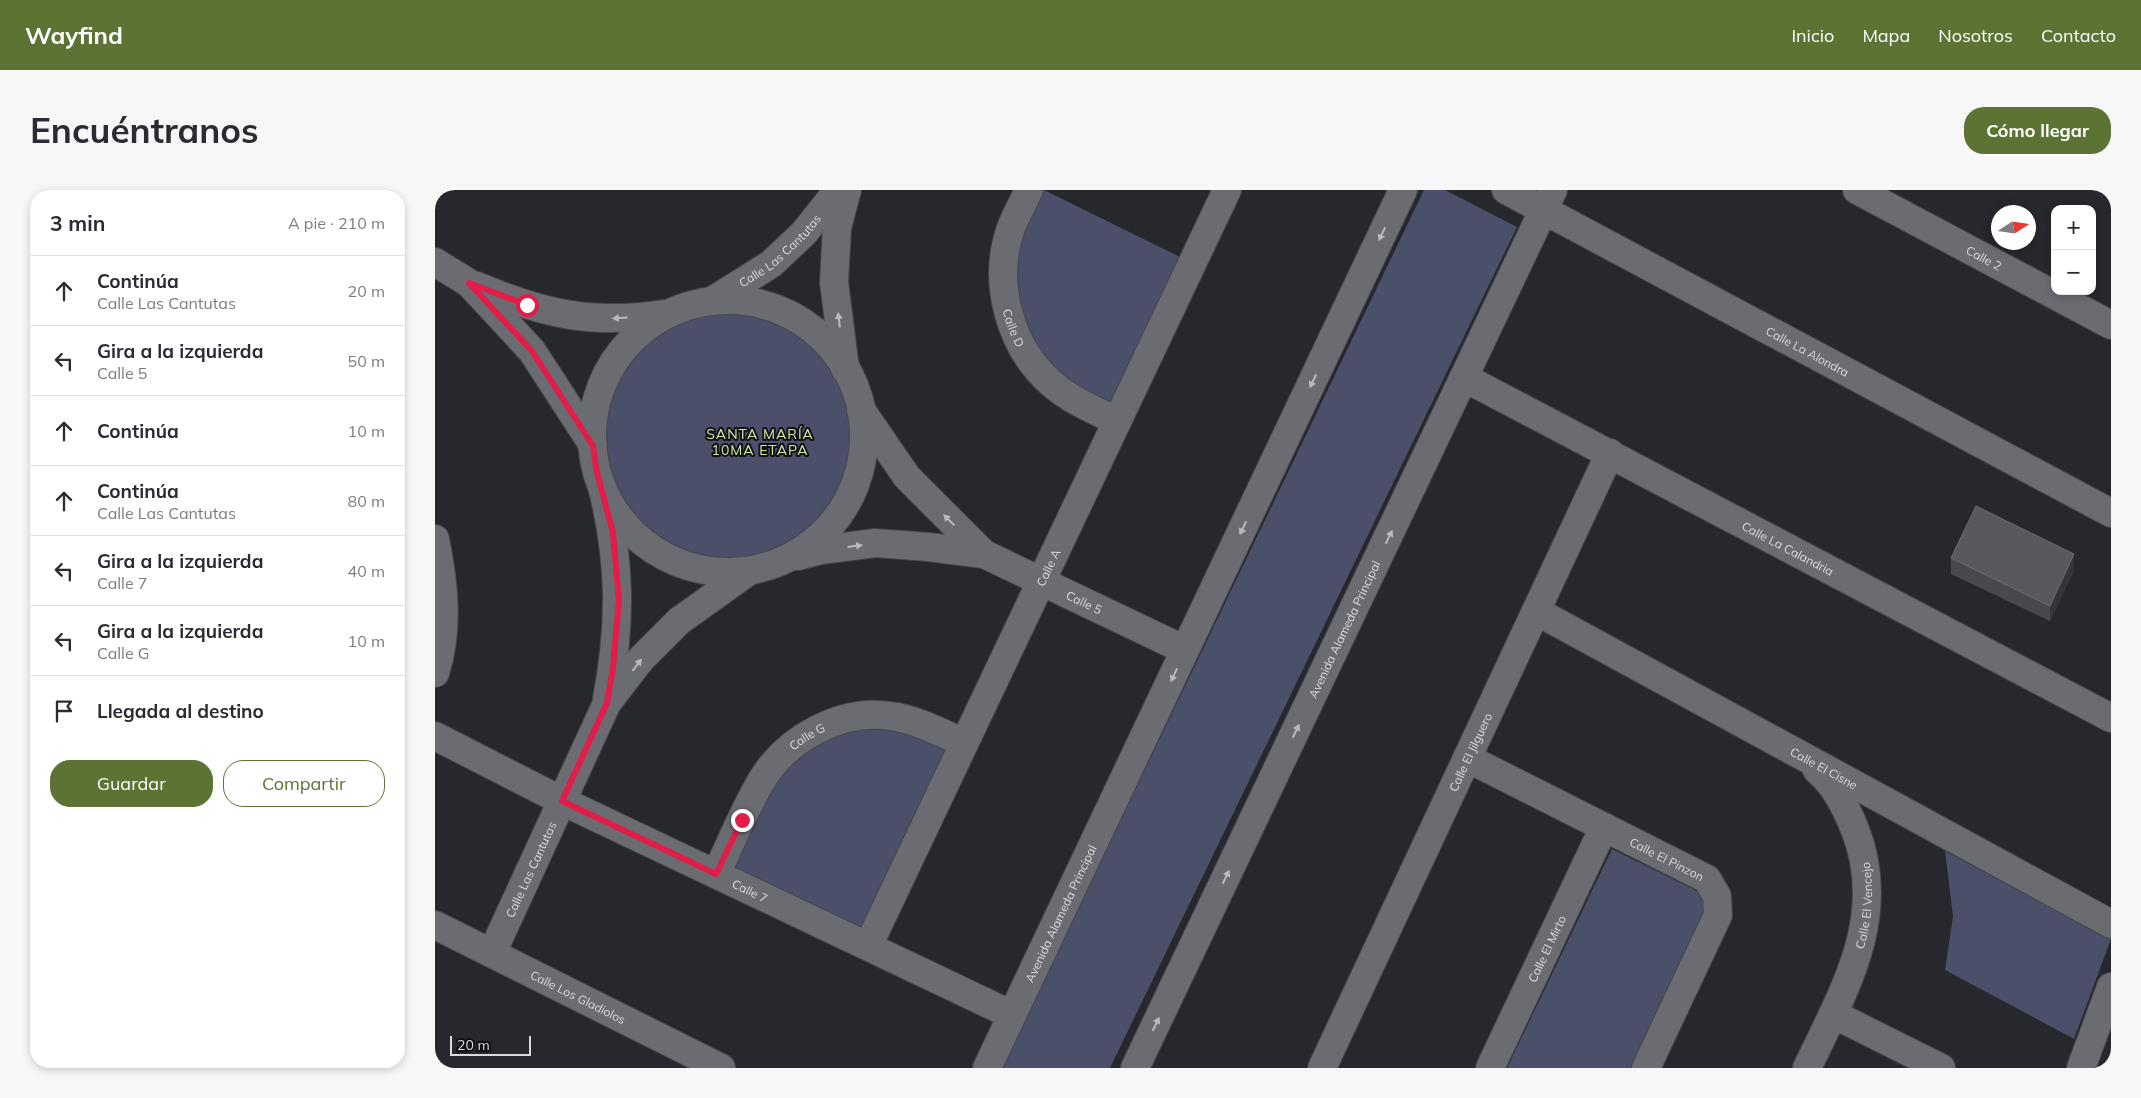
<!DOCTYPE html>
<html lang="es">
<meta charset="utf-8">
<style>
:root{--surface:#fff;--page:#f7f7f7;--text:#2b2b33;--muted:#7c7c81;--line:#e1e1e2;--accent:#5c7334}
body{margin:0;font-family:Mulish,sans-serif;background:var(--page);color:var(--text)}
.controls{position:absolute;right:15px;top:15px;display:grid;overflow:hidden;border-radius:10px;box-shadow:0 2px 8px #0003}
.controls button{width:45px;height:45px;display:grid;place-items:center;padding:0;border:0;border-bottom:1px solid var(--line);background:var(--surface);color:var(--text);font:25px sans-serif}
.compass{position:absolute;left:1556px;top:15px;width:45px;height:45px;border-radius:50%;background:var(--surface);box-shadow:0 2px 8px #0003;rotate:78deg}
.scale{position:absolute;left:15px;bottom:12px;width:81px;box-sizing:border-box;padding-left:5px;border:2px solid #dadbde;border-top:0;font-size:14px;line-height:18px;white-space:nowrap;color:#dadbde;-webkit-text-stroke:4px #101113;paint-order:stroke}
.stop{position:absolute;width:15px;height:15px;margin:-11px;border:4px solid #e11d48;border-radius:50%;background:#fff}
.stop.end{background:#e11d48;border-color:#fff;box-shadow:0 1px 5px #0008}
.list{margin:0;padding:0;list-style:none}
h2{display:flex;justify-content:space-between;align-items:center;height:65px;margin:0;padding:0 20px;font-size:21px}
h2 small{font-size:16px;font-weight:400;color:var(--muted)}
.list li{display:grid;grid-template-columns:32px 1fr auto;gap:15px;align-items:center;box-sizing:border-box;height:70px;padding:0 20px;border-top:1px solid var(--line)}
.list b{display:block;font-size:19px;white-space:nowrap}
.list p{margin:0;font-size:16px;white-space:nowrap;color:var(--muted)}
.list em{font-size:16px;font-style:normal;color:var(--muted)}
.actions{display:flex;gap:10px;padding:15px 20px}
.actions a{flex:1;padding:11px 0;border:1px solid var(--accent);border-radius:20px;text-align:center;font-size:18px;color:var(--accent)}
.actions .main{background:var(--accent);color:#fff}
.icon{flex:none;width:28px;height:28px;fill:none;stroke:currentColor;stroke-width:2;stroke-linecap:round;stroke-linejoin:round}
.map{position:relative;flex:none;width:1676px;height:878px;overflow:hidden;border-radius:20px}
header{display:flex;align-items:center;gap:30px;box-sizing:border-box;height:70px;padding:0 25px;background:var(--accent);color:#fff}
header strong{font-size:24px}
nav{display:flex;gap:28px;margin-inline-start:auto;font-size:18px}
.intro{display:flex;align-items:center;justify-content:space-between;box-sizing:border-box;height:120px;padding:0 30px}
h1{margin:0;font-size:35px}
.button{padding:12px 22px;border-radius:20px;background:var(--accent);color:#fff;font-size:18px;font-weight:700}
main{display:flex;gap:30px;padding:0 30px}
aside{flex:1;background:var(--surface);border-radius:20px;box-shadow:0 2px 8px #0003}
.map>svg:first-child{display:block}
</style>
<header>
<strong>Wayfind</strong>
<nav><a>Inicio</a><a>Mapa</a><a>Nosotros</a><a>Contacto</a></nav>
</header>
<div class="intro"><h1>Encuéntranos</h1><a class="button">Cómo llegar</a></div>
<main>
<aside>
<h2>3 min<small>A pie · 210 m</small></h2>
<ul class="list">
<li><svg class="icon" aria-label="ahead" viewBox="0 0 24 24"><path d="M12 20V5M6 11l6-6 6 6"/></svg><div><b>Continúa</b><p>Calle Las Cantutas</p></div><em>20 m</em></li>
<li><svg class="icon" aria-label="left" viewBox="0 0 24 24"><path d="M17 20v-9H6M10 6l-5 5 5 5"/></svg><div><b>Gira a la izquierda</b><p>Calle 5</p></div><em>50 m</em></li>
<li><svg class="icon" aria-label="ahead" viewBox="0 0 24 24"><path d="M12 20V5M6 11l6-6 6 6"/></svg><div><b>Continúa</b></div><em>10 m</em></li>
<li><svg class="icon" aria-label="ahead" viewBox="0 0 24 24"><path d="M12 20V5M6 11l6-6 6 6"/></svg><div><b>Continúa</b><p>Calle Las Cantutas</p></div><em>80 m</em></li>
<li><svg class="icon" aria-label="left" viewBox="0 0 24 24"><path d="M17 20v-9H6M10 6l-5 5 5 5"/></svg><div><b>Gira a la izquierda</b><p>Calle 7</p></div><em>40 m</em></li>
<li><svg class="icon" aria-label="left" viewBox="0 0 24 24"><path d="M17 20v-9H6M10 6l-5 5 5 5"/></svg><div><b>Gira a la izquierda</b><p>Calle G</p></div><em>10 m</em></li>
<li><svg class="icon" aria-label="arrive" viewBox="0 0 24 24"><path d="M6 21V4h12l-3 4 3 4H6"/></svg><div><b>Llegada al destino</b></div></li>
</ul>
<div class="actions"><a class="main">Guardar</a><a>Compartir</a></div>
</aside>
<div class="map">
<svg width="1676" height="878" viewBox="0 0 1676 878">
<rect width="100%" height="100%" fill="#27282d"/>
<g fill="#4b4f6a">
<polygon points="609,0 745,67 673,217 636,198 612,172 588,135 580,90 585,48"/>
<polygon points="989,0 1010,0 1082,37 675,878 566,878"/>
<circle cx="292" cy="246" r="123"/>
<polygon points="448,538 485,545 513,561 426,740 299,679 333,603 354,571 411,540"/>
<polygon points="1177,659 1262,701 1271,716 1196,878 1072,878"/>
<polygon points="1510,661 1676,749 1639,849 1510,780 1518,726"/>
</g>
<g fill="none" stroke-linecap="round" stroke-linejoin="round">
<g stroke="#454649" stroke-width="30">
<g id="minor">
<path id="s1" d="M594 0C588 13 581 25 576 38 557 91 574 156 616 193 635 210 659 220 682 231"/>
<path id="s2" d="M1071 0 1676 323"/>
<path id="s3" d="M1422 0 1676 135"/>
<path id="s4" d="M277 111 336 74 369 43 403 0"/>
<polyline points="410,179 399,92 402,38 412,0"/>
<path id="s5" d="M1030 188 1676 528"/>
<path d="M168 300C186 375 186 434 172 509"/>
<path d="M0 349C9 394 14 439 0 483"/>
<path id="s6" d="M1101 421 1676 734"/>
<path id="s7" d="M0 546 127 611 577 825"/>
<path id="s8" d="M1032 568 1272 689 1282 706 1283 725 1211 878"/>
<path id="s9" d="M281 684C295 655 308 623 324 595 350 548 408 516 462 527 486 532 507 543 529 553"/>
<path id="s10" d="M0 735 286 878"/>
<path id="s11" d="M433 756 792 0"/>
<path id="s12" d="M57 763 172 513 206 469 244 431 314 381"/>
<polyline points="1398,824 1506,878"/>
<path id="s13" d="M887 878 1175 263"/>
<path id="s14" d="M1055 878 1169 637"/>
<path id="s15" d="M1372 878C1409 800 1455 725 1419 637 1410 616 1400 595 1382 580"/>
<polyline points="1646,878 1676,797"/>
</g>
</g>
<g stroke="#454649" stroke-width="30">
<g id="tertiary">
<polyline points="0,72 34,93 97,161 158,255"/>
<path d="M42 96C108 124 157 135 229 124"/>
<circle cx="293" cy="246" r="136"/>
<polyline points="426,220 472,287 549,364"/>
<path id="s16" d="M363 366 386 360 440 353 494 357 549 364 750 460"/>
<path id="s17" d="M552 878 968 0"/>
<path id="s18" d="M700 878 1118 0"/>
</g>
</g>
<use href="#minor" stroke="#6b6c72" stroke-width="28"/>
<use href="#tertiary" stroke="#6b6c72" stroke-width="28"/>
</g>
<polygon fill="#47494e" points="1516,368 1639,380 1615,431 1516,384"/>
<polygon fill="#34353a" points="1639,364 1639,380 1615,431 1615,416"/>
<polygon fill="#57595d" stroke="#6b6d72" points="1541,316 1639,364 1615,416 1516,368"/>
<defs><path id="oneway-solid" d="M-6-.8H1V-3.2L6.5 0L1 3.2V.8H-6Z" transform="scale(1.25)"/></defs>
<g fill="#b9babe">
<use href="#oneway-solid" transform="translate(947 44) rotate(115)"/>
<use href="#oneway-solid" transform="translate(185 128) rotate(177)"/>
<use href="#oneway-solid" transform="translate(404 130) rotate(-97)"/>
<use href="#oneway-solid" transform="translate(878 191) rotate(115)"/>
<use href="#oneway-solid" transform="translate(514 330) rotate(-136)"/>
<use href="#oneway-solid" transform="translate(808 338) rotate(115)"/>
<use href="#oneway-solid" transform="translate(954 347) rotate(-64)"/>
<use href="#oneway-solid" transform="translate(420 356) rotate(-7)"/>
<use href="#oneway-solid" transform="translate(202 475) rotate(-52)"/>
<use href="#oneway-solid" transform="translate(739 485) rotate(115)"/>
<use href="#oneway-solid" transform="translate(861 541) rotate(-64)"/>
<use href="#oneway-solid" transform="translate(791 687) rotate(-64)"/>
<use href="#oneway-solid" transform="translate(721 834) rotate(-64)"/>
</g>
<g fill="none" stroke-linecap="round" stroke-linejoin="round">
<polyline stroke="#e11d48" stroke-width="6" points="92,115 34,93 97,161 158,256 161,278 178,343 184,410 178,478 172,513 127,611 281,684 307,630"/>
</g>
<g text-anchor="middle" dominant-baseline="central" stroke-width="4" stroke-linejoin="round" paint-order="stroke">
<g font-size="12" fill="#dadbde" stroke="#101113">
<text stroke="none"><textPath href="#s4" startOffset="85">Calle Las Cantutas</textPath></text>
<text stroke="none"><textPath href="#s3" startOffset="144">Calle 2</textPath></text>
<text stroke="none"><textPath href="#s1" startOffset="144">Calle D</textPath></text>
<text stroke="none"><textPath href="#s2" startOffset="342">Calle La Alondra</textPath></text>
<text stroke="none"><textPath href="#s5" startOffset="365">Calle La Calandria</textPath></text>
<text stroke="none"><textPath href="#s11" startOffset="419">Calle A</textPath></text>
<text stroke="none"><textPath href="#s16" startOffset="299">Calle 5</textPath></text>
<text stroke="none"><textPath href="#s18" startOffset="486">Avenida Alameda Principal</textPath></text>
<text stroke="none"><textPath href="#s9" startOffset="168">Calle G</textPath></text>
<text stroke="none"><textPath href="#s13" startOffset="349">Calle El Jilguero</textPath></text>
<text stroke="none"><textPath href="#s6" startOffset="328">Calle El Cisne</textPath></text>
<text stroke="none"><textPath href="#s8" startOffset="224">Calle El Pinzon</textPath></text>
<text stroke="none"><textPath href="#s12" startOffset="92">Calle Las Cantutas</textPath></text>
<text stroke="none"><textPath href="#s7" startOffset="351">Calle 7</textPath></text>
<text stroke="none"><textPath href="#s15" startOffset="174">Calle El Vencejo</textPath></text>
<text stroke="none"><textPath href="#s17" startOffset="171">Avenida Alameda Principal</textPath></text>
<text stroke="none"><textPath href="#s14" startOffset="132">Calle El Mirto</textPath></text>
<text stroke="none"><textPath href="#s10" startOffset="160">Calle Los Gladiolos</textPath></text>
</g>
<g font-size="14" letter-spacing="1" fill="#cfeda5" stroke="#101113">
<text x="325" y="244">SANTA MARÍA<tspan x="325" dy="16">10MA ETAPA</tspan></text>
</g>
</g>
</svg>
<div class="controls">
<button>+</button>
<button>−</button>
</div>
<svg class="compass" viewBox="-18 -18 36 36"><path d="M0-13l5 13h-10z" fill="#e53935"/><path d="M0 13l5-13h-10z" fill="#7c7c81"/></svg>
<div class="scale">20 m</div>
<div class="stop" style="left:92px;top:115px"></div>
<div class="stop end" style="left:307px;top:630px"></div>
</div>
</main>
